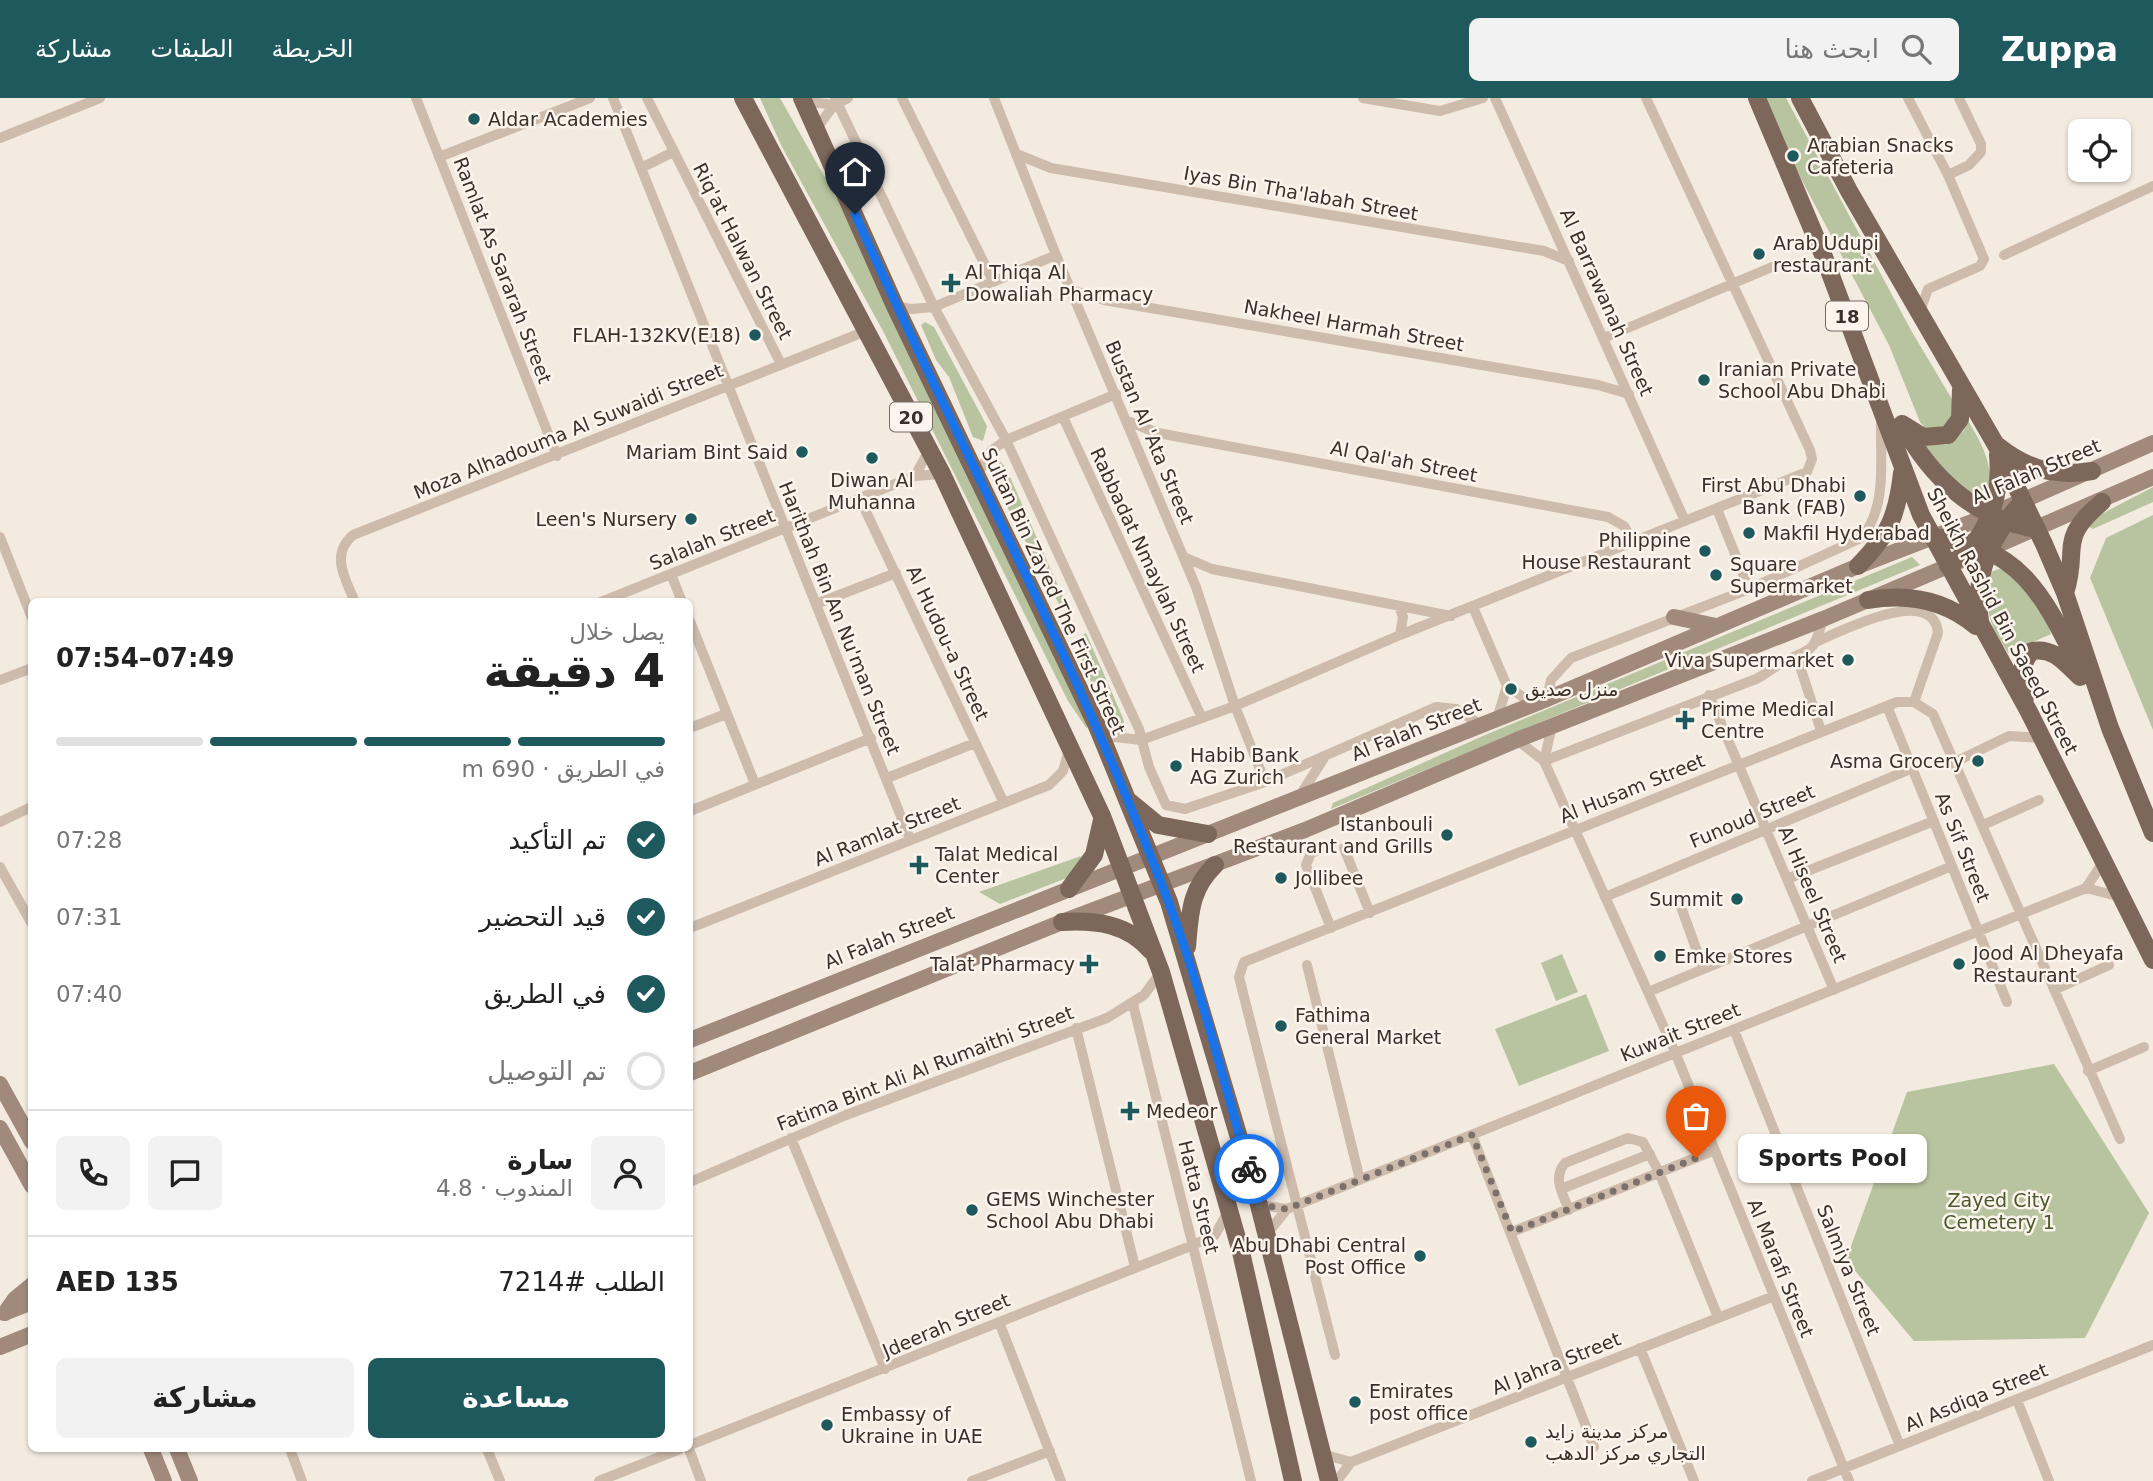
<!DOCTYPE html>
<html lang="ar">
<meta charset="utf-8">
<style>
:root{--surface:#fff;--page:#f2f2f2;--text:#222;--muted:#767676;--line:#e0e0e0;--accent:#1e595e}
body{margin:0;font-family:"DejaVu Sans","Noto Naskh Arabic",sans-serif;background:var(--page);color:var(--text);direction:rtl;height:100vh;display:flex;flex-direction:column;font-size:26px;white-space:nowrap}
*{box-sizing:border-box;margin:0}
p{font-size:23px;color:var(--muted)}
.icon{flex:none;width:38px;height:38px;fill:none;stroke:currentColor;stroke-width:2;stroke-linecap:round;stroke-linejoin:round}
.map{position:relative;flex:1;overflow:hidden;direction:ltr}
.details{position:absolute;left:28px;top:500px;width:665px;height:854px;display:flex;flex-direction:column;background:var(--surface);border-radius:10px;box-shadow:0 2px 5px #0004;direction:rtl}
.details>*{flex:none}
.buttons{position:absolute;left:2068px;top:21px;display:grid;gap:14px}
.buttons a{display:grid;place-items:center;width:63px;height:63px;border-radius:10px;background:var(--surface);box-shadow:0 2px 5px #0004;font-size:35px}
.pin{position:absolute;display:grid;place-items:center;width:60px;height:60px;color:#fff;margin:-72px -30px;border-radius:50% 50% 50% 0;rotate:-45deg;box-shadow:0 0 7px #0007}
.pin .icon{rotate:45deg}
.courier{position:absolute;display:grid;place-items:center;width:70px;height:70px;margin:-35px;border:5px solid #1a73e8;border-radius:50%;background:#fff;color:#222;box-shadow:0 2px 9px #0007}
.bubble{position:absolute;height:49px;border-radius:10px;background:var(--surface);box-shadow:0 2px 5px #0004;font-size:23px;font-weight:700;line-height:49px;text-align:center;direction:rtl}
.summary em{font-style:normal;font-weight:700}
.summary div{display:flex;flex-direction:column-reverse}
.summary{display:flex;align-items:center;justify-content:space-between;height:119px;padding:0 28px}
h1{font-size:46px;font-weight:700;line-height:52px}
.bar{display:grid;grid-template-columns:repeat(4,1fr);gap:10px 7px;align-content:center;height:84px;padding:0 28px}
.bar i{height:9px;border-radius:5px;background:var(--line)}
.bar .active{background:var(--accent)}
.bar p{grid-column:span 4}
.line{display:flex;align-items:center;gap:18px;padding:0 28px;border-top:2px solid var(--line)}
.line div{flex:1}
.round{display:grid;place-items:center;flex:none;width:74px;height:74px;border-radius:10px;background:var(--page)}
ol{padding:0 28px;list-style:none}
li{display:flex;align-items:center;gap:21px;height:77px}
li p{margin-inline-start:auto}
li .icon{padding:7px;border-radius:50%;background:var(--accent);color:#fff;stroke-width:4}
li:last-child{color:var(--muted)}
li i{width:38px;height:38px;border:4px solid var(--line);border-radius:50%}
.cta{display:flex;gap:14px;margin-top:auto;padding:14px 28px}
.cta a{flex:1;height:80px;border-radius:10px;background:var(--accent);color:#fff;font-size:28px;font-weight:700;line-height:80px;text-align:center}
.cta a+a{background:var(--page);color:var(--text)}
header{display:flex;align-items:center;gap:42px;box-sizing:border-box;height:98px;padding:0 35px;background:var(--accent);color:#fff}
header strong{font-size:33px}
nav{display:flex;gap:38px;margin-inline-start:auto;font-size:24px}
.search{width:490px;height:63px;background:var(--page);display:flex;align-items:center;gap:18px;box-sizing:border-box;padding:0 24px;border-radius:10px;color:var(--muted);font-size:26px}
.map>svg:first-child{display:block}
.green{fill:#b7c49f}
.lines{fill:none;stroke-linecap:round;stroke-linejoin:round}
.minor{stroke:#cdbbab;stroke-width:10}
.secondary{stroke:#a18a7c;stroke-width:16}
.primary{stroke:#7d675b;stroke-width:18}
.done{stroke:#7c716a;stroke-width:7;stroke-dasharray:0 12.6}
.route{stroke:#1a73e8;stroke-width:9}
.poi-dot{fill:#1e595e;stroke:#fbf5ed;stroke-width:2.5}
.labels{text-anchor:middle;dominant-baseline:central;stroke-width:5;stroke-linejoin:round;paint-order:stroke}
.shield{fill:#fbf5ed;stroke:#756b64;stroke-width:2}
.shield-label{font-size:18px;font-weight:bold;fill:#3b302a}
.poi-label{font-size:19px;fill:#3b302a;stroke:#fbf5ed;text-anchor:start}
.street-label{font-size:19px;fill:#3b302a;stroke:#fbf5ed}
.park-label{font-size:19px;fill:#495a2d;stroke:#fbf5ed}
</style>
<header>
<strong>Zuppa</strong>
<div class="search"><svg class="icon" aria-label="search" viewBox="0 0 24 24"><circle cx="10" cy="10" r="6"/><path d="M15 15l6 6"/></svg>ابحث هنا</div>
<nav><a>الخريطة</a><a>الطبقات</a><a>مشاركة</a></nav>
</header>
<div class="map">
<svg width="2153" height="1383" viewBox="0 0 2153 1383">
<rect width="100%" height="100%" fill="#f4ebe0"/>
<path class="green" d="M 760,0 L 780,0 L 837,101 L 1086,621 L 1087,631 L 1068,603 L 883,233 L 782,49 Z
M 1767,0 L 1786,0 L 1912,234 L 1956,308 L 1954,328 L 1929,334 L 1920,324 L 1889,247 L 1789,58 Z
M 925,224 L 934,229 L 987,328 L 983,343 L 973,339 L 949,279 L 936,262 L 921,227 Z
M 1967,321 C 1978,339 1999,373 1985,394 L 1975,398 L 1943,374 L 1923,344 L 1946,347 L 1964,332 Z
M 999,362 L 1006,370 L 1066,506 L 1060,508 L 997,390 L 994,371 Z
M 2153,389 L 2153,404 L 2093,431 L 2087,428 L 2092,421 Z
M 2153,417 L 2153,632 L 2090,480 L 2106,440 Z
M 1912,459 L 1920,467 L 1331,711 L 1333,705 L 1485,637 Z
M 2001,470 C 2023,485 2044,509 2051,536 L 2008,555 C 1988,524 1985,513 1989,475 Z
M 1086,535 L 1123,620 L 1126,632 L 1118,635 L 1110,628 L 1078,554 L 1079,540 Z
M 1081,758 L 1077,776 L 1000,806 L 979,794 Z
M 1562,856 L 1578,894 L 1556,903 L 1541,865 Z
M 1586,896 L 1609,953 L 1519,988 L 1495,931 Z
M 2054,966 L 2149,1115 L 2085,1240 L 1914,1243 L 1846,1162 L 1907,994 Z"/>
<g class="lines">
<path class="minor" d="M 416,0 L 557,358
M 613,0 L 910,741
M 647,0 L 781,266
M 835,0 L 934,209 L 1006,342 L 1139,631 L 1149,669 L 1166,707 L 1185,711 L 1265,684 L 1436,609 L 1456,611 L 1481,627
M 902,0 L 993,183
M 994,0 L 1056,157 L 1196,489 L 1235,608 L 1265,684
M 1363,0 L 1440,13 L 1483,0
M 1495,0 L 1685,423
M 1908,0 L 1948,77 L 1984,161 L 1980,168 L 1928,191 L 1920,213
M 804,3 L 834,7
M 817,30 L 834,7 L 848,0
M 0,40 L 100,0
M 1019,57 L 1051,70 L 1544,153 L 1569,163
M 439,59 L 590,0
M 643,69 L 673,54
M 1948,77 L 1969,67 L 1981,54 L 1981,46 L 1959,0
M 2004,157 L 2153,88
M 1071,192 L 1104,202 L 1598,287 L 1629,296
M 895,208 L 911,211 L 934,209 L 1056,157
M 1604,240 L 1772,169
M 1063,319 L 1202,620
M 1127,323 L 1158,335 L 1608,419 L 1624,428 L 1633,443
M 915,378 L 929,352
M 977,378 L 991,353 L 1006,342 L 1116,296
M 860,401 L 1004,705
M 1717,411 L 1749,491
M 0,439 L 32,520
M 1184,459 L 1212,471 L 1451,518
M 671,476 L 682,504
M 355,504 C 345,480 330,457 353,437 L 866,233
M 601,504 L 915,378 L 942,376
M 816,506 L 896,475
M 1399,508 L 1403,519 L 1400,537
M 1473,509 L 1507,588 L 1533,606
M 690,523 L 755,686
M 1816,544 C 1839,534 1934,485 1938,535 L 1914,604
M 1797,559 L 1821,633
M 0,582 L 32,570
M 1709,597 L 1834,892
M 1547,601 L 1551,582 L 1571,560 L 1749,491 L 1861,440 C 1888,410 1880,359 1881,322
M 1887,608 L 2007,904
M 1497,621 L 1507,588
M 1099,629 L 1115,639 L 1141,642 L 1235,608 L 1400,537 L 1807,374 L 1812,361 L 1810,352 L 1646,0
M 690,630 L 726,616
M 1517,642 L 1544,663 L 1675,954 L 1849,1383
M 1544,663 L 1756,581 C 1766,576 1775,568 1785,563 C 1814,549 1813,555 1823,521
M 1544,663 L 1552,628
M 1955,664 L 2009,638 L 2042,640
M 887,680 L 975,645
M 1299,699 L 1324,660
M 690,713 L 871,640
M 0,724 L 29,710
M 1983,727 L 2039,702
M 1344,750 L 1370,815
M 0,769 L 32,826
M 1787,781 L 1934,723
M 2086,790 L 2103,764
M 1605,799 L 1913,670
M 1680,806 L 1703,870
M 690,830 L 1049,687 L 1063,673 L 1069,652
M 1331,830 L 1306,767 L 1311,755 L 1331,747
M 1307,867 L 1360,1082
M 2054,892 L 2109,867
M 1648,894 L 1952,768
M 1133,906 L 1251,1383
M 1076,930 L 1135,1169
M 1734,932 L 1900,1348
M 2088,973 L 2144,949
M 1472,1037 L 1594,1349
M 791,1040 L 885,1271
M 690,1084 L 846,1017 L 1107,920 L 1144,897 L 1161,874
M 1561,1091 L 1650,1056
M 1259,1107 L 1287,1111
M 1569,1112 C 1563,1096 1552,1080 1565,1065 L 1628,1040 L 1643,1044 L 1659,1074 L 1718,1219
M 1512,1134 L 1715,1052
M 1266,1137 L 1287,1111 L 2086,790 L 2121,799
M 999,1224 L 1061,1383
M 1640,1250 L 1694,1383
M 1335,1257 L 1239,879 L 1244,864 L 1897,604 L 1914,604 L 1933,616 L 2120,1041
M 2017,1302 L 2049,1383
M 690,1347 L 1193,1147 L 1215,1137 L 1229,1112
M 290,1351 L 302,1383
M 487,1351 L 500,1383
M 689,1351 L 701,1383
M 1322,1356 L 1351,1364 L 1774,1198
M 599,1383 L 680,1351
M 972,1383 L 1050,1353
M 1337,1383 L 1351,1364
M 1812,1383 L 2153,1247"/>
<path class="secondary" d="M 1984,453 L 2153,379
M 1674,519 L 1716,528
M 690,942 L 1547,601 L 1858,468 L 1990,417 L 2153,345
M 690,975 L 1062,824 L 1305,732 L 1517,642 L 1823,521 L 1960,463
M 0,986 L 32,1044
M 0,1030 L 32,1088
M 4,1215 L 32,1204
M 5,1215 L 15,1201 L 32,1187
M 0,1249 L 32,1236
M 151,1351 L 164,1383
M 177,1351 L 190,1383"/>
<path class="primary" d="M 743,0 L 942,376 L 1102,718 L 1161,874 L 1241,1154 L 1293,1383
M 802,0 L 895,208 L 1097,628 L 1169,804 L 1259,1107 L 1329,1383
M 1757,0 L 1824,159 L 1921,417 L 2029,614 L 2153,862
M 1800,0 L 1849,93 L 1996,347 L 2044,446 L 2065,495 L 2110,630 L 2153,735
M 1902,326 C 1930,379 1976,422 2037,431
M 1902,326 L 1923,339 L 1948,337 L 1960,321 L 1961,291
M 1998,348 C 2027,371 2055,379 2092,373
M 1932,439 C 2024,447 2046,503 2083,577
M 1858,468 C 1889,436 1897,419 1902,375
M 1948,468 C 1986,444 2002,401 1998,357
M 2065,495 C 2080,449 2056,443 2102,404
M 1868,502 C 1908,495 1945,502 1976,528
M 1980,523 C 1973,475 1992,437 2023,403
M 2025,600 C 2020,582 2019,567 2032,553 C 2054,549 2065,565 2080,579
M 1130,704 L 1158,727 L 1208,736
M 1069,791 L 1094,757 L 1102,722
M 1062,824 C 1097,822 1128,826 1151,853
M 1187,849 C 1190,815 1190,791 1215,767"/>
</g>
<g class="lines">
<path class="done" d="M 1249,1071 L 1259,1107 L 1287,1111 L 1472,1037 L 1512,1134 L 1696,1060"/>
<path class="route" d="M 855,116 C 957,346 1079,567 1168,803 C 1201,890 1223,982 1249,1071"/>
</g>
<g class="poi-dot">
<circle cx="474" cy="21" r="7"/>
<circle cx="1793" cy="58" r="7"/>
<circle cx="1759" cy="156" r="7"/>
<path d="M947.5 174.5h7v7h7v7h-7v7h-7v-7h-7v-7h7z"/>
<circle cx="755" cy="237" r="7"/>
<circle cx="1704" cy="282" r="7"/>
<circle cx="802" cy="354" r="7"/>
<circle cx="872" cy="360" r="7"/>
<circle cx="1860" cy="398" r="7"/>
<circle cx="691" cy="421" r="7"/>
<circle cx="1749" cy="435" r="7"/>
<circle cx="1705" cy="453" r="7"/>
<circle cx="1716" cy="477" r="7"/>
<circle cx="1848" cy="562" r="7"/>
<circle cx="1511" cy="591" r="7"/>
<path d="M1681.5 611.5h7v7h7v7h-7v7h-7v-7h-7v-7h7z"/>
<circle cx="1978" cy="663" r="7"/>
<circle cx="1176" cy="668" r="7"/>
<circle cx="1447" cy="737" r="7"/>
<path d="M915.5 756.5h7v7h7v7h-7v7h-7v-7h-7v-7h7z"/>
<circle cx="1281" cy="780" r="7"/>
<circle cx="1737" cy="801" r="7"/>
<circle cx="1660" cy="858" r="7"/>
<path d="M1085.5 855.5h7v7h7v7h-7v7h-7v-7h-7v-7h7z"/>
<circle cx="1959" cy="866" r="7"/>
<circle cx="1281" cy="928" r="7"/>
<path d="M1126.5 1002.5h7v7h7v7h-7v7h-7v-7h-7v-7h7z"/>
<circle cx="972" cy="1112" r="7"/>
<circle cx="1420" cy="1158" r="7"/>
<circle cx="1355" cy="1304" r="7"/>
<circle cx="827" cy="1327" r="7"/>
<circle cx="1531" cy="1344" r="7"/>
</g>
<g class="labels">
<g class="shield">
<rect x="1826" y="203.5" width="42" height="29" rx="5"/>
<rect x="890" y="304.5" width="42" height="29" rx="5"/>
</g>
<g class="shield-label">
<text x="1847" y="218">18</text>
<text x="911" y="319">20</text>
</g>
<g class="poi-label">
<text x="488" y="21">Aldar Academies</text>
<text x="1807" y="47">Arabian Snacks<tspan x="1807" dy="22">Cafeteria</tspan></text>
<text x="1773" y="145">Arab Udupi<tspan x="1773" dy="22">restaurant</tspan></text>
<text x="965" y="174">Al Thiqa Al<tspan x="965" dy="22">Dowaliah Pharmacy</tspan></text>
<text x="741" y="237" text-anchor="end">FLAH-132KV(E18)</text>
<text x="1718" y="271">Iranian Private<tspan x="1718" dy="22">School Abu Dhabi</tspan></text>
<text x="788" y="354" text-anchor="end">Mariam Bint Said</text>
<text x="872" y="382" text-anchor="middle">Diwan Al<tspan x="872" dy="22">Muhanna</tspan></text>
<text x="1846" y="387" text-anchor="end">First Abu Dhabi<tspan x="1846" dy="22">Bank (FAB)</tspan></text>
<text x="677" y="421" text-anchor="end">Leen's Nursery</text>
<text x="1763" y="435">Makfil Hyderabad</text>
<text x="1691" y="442" text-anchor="end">Philippine<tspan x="1691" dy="22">House Restaurant</tspan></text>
<text x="1730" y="466">Square<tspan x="1730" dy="22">Supermarket</tspan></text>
<text x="1834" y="562" text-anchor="end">Viva Supermarket</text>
<text x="1525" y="591">منزل صديق</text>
<text x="1701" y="611">Prime Medical<tspan x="1701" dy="22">Centre</tspan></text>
<text x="1190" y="657">Habib Bank<tspan x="1190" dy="22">AG Zurich</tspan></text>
<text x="1964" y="663" text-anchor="end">Asma Grocery</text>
<text x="1433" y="726" text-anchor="end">Istanbouli<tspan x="1433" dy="22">Restaurant and Grills</tspan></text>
<text x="935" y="756">Talat Medical<tspan x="935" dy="22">Center</tspan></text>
<text x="1295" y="780">Jollibee</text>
<text x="1723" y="801" text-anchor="end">Summit</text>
<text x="1973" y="855">Jood Al Dheyafa<tspan x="1973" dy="22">Restaurant</tspan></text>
<text x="1674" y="858">Emke Stores</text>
<text x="1075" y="866" text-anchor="end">Talat Pharmacy</text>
<text x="1295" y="917">Fathima<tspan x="1295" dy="22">General Market</tspan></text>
<text x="1146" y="1013">Medeor</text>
<text x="986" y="1101">GEMS Winchester<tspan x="986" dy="22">School Abu Dhabi</tspan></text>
<text x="1406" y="1147" text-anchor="end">Abu Dhabi Central<tspan x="1406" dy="22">Post Office</tspan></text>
<text x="1369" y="1293">Emirates<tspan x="1369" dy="22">post office</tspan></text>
<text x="841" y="1316">Embassy of<tspan x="841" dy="22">Ukraine in UAE</tspan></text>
<text x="1545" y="1333">مركز مدينة زايد<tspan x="1545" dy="22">التجاري مركز الدهب</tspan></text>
</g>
<g class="street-label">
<text transform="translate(1301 95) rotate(10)">Iyas Bin Tha'labah Street</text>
<text transform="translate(743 153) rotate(63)">Riq'at Halwan Street</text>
<text transform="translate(503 172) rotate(69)">Ramlat As Sararah Street</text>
<text transform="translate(1607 204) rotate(66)">Al Barrawanah Street</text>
<text transform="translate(1354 227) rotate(10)">Nakheel Harmah Street</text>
<text transform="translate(568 333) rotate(-22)">Moza Alhadouma Al Suwaidi Street</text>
<text transform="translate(1150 334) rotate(67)">Bustan Al 'Ata Street</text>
<text transform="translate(1404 363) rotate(11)">Al Qal'ah Street</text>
<text transform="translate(2036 373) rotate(-23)">Al Falah Street</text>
<text transform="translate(712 441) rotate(-22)">Salalah Street</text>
<text transform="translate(1148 462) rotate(65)">Rabbadat Nmaylah Street</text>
<text transform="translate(1054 493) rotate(65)">Sultan Bin Zayed The First Street</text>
<text transform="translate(840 520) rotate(68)">Harithah Bin An Nu'man Street</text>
<text transform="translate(2003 523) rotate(62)">Sheikh Rashid Bin Saeed Street</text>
<text transform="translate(948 545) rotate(65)">Al Hudou-a Street</text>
<text transform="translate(1416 631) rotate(-22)">Al Falah Street</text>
<text transform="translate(1632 690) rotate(-22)">Al Husam Street</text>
<text transform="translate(1752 718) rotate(-23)">Funoud Street</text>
<text transform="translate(887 733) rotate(-22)">Al Ramlat Street</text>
<text transform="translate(1963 749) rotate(68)">As Sif Street</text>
<text transform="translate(1813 796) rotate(67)">Al Hiseel Street</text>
<text transform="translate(889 839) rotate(-22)">Al Falah Street</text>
<text transform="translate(1680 934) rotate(-22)">Kuwait Street</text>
<text transform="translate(925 970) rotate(-21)">Fatima Bint Ali Al Rumaithi Street</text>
<text transform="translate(1199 1099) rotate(76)">Hatta Street</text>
<text transform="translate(1781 1170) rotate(68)">Al Marafi Street</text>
<text transform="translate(1849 1172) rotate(68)">Salmiya Street</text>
<text transform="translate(946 1227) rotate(-23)">Jdeerah Street</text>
<text transform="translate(1556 1265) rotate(-22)">Al Jahra Street</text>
<text transform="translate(1976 1299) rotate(-22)">Al Asdiqa Street</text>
</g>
<g class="park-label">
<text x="1999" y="1102">Zayed City<tspan x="1999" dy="22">Cemetery 1</tspan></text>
</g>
</g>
</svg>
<div class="buttons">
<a><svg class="icon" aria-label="locate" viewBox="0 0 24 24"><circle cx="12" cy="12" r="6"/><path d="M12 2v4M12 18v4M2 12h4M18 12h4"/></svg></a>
</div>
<div class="pin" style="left:1696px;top:1060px;background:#ea580c"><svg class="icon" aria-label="bag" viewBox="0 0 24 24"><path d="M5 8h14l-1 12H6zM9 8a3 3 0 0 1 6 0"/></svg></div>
<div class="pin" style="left:855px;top:116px;background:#1f2937"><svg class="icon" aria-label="home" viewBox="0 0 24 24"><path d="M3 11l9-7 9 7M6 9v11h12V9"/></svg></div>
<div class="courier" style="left:1249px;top:1071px"><svg class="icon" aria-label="bike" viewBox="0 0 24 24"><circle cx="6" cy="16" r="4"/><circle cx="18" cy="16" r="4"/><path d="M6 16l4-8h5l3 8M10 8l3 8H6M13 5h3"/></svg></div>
<div class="bubble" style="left:1738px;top:1036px;width:189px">Sports Pool</div>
<section class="details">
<div class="summary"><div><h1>4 دقيقة</h1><p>يصل خلال</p></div><em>07:49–07:54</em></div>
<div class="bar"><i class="active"></i><i class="active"></i><i class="active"></i><i></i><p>في الطريق · 690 m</p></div>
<ol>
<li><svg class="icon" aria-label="check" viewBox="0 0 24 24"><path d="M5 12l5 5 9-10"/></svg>تم التأكيد<p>07:28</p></li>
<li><svg class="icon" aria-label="check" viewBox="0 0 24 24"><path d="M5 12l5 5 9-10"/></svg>قيد التحضير<p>07:31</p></li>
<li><svg class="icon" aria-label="check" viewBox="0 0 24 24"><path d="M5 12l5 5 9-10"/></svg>في الطريق<p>07:40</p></li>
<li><i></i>تم التوصيل</li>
</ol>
<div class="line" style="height:126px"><a class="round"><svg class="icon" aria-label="person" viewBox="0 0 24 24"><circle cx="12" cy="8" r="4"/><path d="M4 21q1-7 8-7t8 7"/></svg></a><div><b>سارة</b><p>المندوب · 4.8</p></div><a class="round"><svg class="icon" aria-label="chat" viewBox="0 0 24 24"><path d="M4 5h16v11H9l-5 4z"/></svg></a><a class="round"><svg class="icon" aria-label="phone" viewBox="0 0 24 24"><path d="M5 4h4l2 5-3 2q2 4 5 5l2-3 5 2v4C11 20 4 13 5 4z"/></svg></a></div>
<div class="line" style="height:91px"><div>الطلب #7214</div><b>AED 135</b></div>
<div class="cta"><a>مساعدة</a><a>مشاركة</a></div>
</section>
</div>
